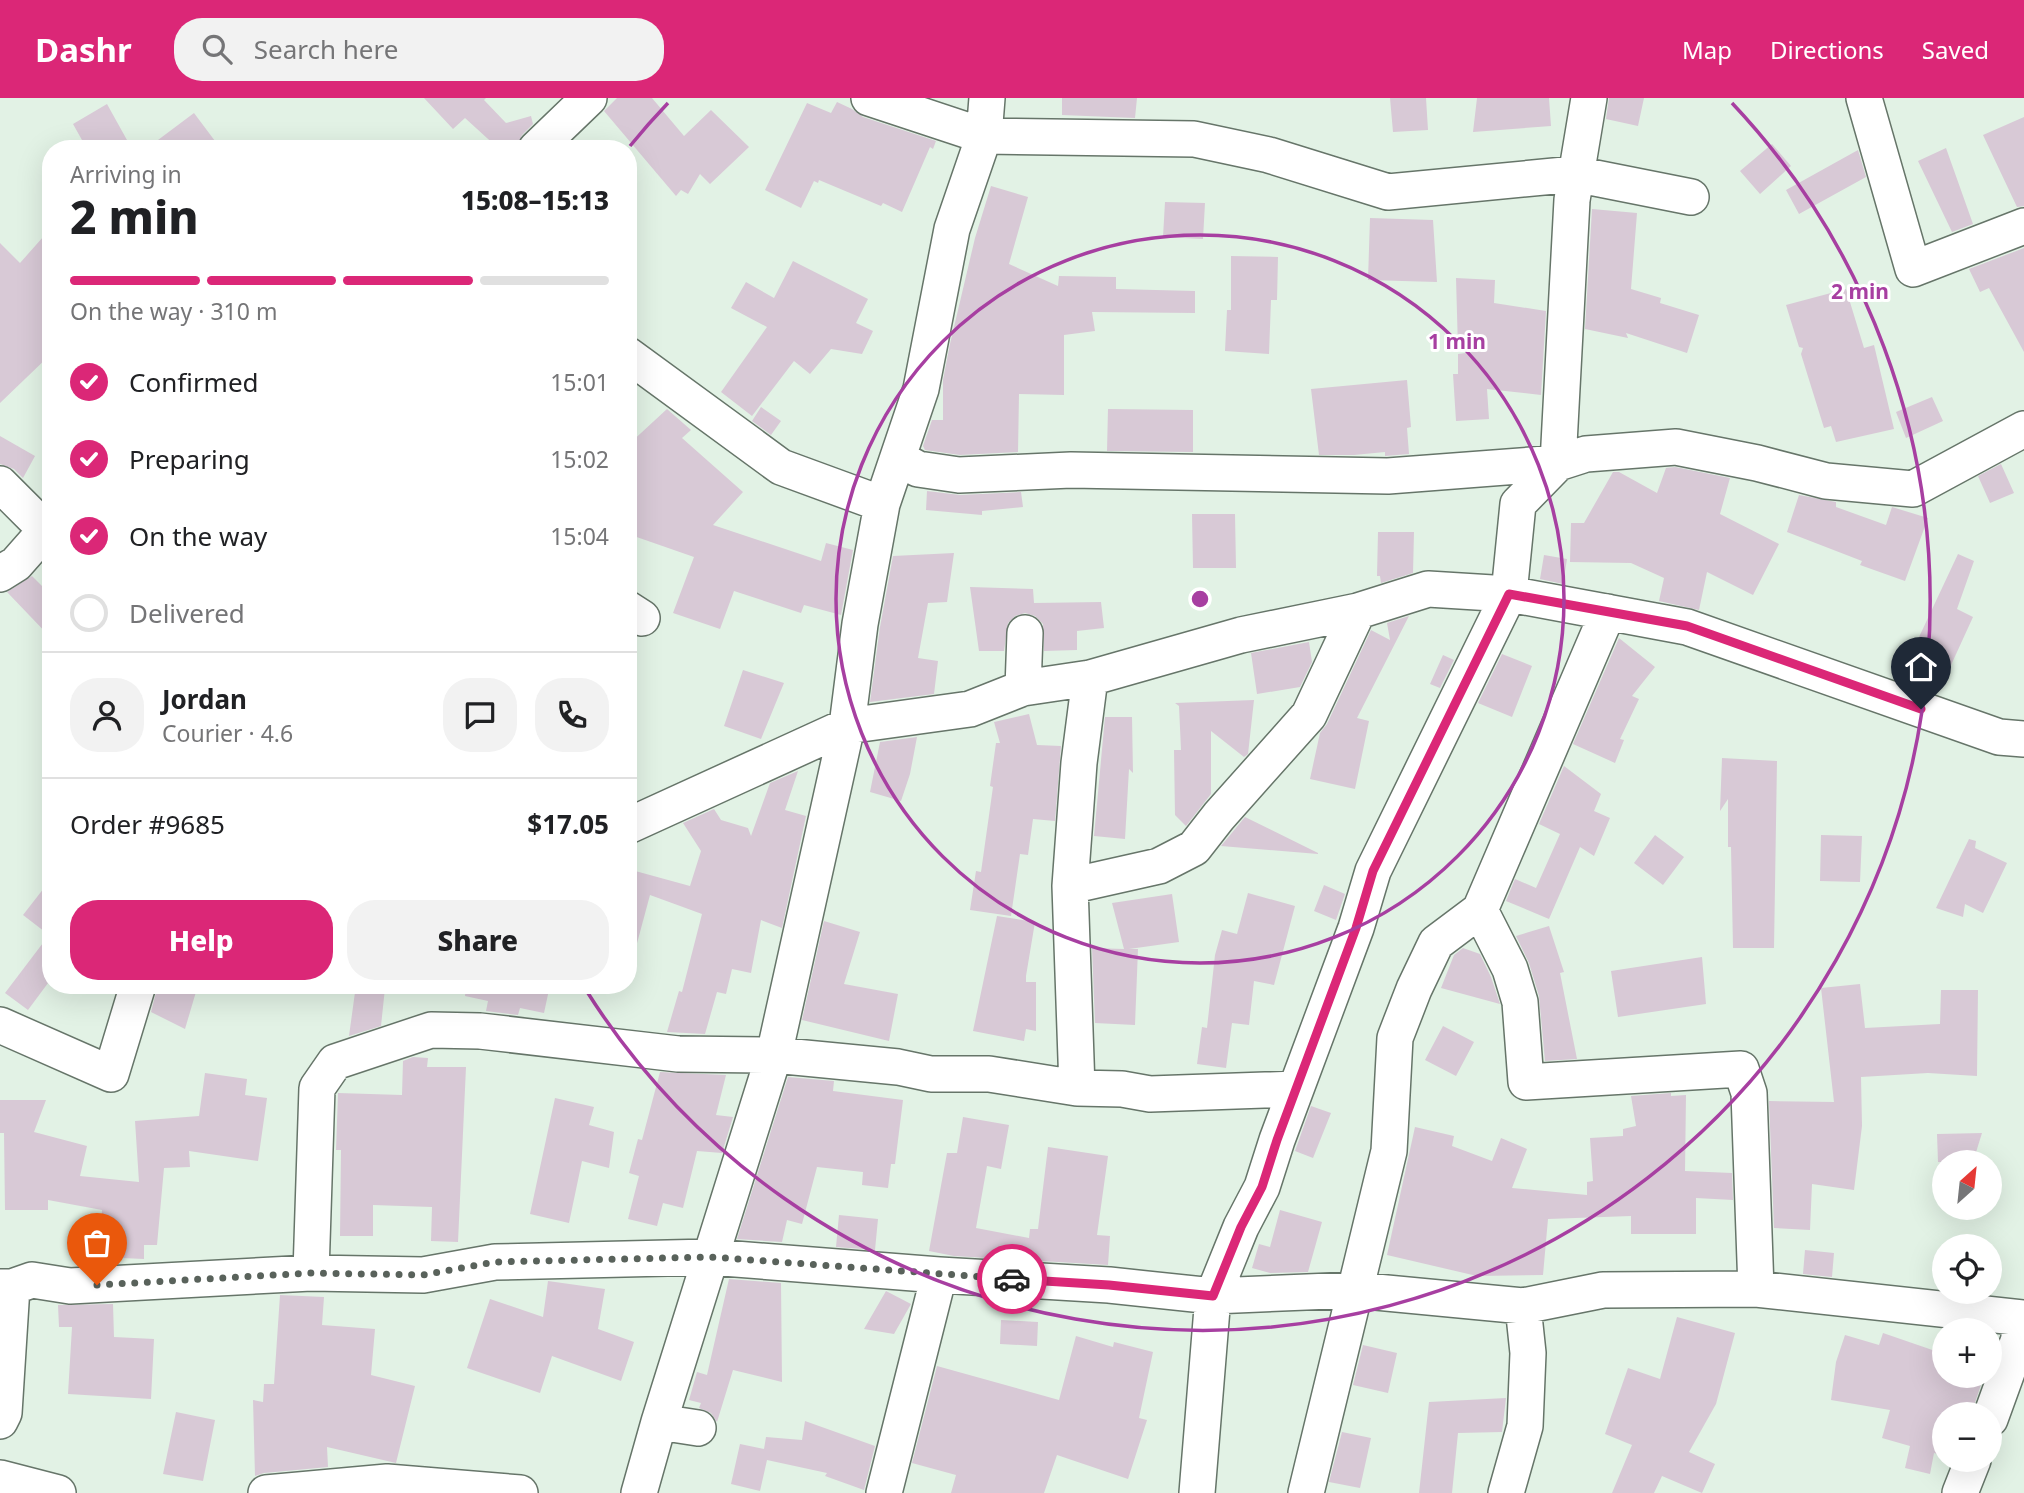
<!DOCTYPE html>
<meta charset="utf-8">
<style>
:root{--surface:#fff;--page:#f2f2f2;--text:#202124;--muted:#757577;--line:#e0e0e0;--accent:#db2777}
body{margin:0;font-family:"Noto Sans",sans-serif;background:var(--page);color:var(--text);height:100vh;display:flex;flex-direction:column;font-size:26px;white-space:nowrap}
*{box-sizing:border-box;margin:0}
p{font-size:23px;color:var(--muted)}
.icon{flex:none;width:38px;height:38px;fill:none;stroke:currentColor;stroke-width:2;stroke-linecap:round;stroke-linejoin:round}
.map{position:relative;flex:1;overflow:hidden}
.sheet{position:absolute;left:42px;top:42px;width:595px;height:854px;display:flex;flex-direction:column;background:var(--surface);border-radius:28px;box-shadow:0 7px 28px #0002}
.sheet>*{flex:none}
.needle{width:46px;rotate:27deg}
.buttons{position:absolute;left:1932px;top:1052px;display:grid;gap:14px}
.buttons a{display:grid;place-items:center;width:70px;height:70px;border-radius:50%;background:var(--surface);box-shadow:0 7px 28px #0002;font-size:35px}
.pin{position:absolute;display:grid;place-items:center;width:60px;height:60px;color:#fff;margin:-72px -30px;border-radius:50% 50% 50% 0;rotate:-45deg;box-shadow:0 0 7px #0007}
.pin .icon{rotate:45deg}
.courier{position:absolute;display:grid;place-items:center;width:70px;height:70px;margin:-35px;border:5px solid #db2777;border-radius:50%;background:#fff;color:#222;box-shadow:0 2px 9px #0007}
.overview em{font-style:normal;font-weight:800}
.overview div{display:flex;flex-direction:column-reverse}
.overview{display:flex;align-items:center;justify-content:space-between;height:119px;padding:0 28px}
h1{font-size:46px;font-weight:800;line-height:52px}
.bar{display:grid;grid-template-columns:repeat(4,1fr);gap:10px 7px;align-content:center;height:84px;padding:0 28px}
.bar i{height:9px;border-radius:5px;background:var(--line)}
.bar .current{background:var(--accent)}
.bar p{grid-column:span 4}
.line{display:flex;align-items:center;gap:18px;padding:0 28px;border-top:2px solid var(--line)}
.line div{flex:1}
.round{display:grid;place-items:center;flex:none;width:74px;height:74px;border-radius:28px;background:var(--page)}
ol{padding:0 28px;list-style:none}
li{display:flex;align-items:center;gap:21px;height:77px}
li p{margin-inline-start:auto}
li .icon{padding:7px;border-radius:50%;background:var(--accent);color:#fff;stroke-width:4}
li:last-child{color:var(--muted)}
li i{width:38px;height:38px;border:4px solid var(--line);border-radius:50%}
.cta{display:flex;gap:14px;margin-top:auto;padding:14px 28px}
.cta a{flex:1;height:80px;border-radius:28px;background:var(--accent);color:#fff;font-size:28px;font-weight:800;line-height:80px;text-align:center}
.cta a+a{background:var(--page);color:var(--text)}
header{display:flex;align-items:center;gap:42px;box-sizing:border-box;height:98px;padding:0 35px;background:var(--accent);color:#fff}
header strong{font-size:33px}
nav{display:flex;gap:38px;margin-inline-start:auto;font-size:24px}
.search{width:490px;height:63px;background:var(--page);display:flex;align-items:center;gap:18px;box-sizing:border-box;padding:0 24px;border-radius:28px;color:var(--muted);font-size:26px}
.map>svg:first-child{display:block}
.building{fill:#d8c9d6}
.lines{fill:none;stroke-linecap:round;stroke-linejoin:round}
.street-casing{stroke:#667569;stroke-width:38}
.street{stroke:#fff;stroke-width:35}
.done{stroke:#59625b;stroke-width:7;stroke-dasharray:0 12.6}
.route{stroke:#db2777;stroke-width:9}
.ring{fill:none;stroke:#a73fa1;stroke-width:3.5}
.centre{fill:#a73fa1;stroke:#fff;stroke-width:3.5}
.ring-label{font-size:21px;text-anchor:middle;font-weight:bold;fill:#a73fa1;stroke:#fff;stroke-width:6;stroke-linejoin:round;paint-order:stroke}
</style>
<header>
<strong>Dashr</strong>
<div class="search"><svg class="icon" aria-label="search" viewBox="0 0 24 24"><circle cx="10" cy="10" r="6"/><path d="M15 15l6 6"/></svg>Search here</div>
<nav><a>Map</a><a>Directions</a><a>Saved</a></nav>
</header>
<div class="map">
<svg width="2024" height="1395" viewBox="0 0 2024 1395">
<rect width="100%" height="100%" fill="#e2f2e5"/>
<path class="building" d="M 424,0 L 486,0 L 484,2 L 506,25 L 531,18 L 533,26 L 522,37 L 516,51 L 499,51 L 465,20 L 453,31 Z
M 617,0 L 652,0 L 684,38 L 711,12 L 749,49 L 710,86 L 700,76 L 688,96 L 681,92 L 676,98 L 604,13 Z
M 1062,0 L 1137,0 L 1135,20 L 1062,17 Z
M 1390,0 L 1426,0 L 1428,32 L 1393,34 Z
M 1477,0 L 1549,0 L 1551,28 L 1473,34 Z
M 1609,0 L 1644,0 L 1638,28 L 1606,21 Z
M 837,4 L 852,11 L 863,19 L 936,43 L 933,51 L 930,49 L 902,114 L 883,105 L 881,108 L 819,82 L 818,85 L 814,83 L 801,110 L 765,92 L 807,5 L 831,15 Z
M 107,6 L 132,51 L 87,51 L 73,26 Z
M 194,15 L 221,51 L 146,51 Z
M 2024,19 L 2024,108 L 2017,109 L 1983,37 Z
M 1772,46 L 1791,68 L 1760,96 L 1740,73 Z
M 1946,50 L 1973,126 L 1952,134 L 1918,63 Z
M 1858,52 L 1866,79 L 1799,116 L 1786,92 Z
M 991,88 L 1028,99 L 1009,166 L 1058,188 L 1059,178 L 1116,179 L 1116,191 L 1195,193 L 1195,215 L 1092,214 L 1095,233 L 1064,237 L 1064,297 L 1019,296 L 1018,354 L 960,357 L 925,352 L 923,348 L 932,322 L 943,322 L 943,282 L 950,246 L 975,140 Z
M 1165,104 L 1205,105 L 1203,141 L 1163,139 Z
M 1592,111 L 1637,115 L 1631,191 L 1661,200 L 1660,205 L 1699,217 L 1687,255 L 1626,235 L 1628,240 L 1585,231 Z
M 1370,120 L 1433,122 L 1437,184 L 1368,182 Z
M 51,130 L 51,256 L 0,305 L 0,145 L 20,165 Z
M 2024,150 L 2024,254 L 1989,190 L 1980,194 L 1969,171 Z
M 1231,158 L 1278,159 L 1277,202 L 1271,202 L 1269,256 L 1225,253 L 1227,212 L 1231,212 Z
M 793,163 L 868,201 L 856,225 L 873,233 L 862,256 L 831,251 L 810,276 L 794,263 L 752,318 L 721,294 L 767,229 L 731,210 L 746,184 L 774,200 Z
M 1456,180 L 1495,182 L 1494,205 L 1546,213 L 1541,297 L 1487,291 L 1489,321 L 1456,323 L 1453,276 L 1458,276 L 1458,256 L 1473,254 L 1458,251 Z
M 1846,191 L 1864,250 L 1874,247 L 1894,331 L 1836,344 L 1831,328 L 1824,330 L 1801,256 L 1803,250 L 1799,249 L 1786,207 Z
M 1407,282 L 1411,329 L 1407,330 L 1409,356 L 1385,358 L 1385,354 L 1354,357 L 1319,357 L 1311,291 Z
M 1932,299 L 1943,323 L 1906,340 L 1896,314 Z
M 761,309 L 781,323 L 771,337 L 752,323 Z
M 667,311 L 691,332 L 682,340 L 743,394 L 713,427 L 821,463 L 826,445 L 853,452 L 841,517 L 804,507 L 801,515 L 734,493 L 720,531 L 673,515 L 694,459 L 628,436 L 628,347 Z
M 1108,311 L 1193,312 L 1193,354 L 1107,353 Z
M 0,338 L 35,358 L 23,380 L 14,371 L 0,366 Z
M 2001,366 L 2014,395 L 1990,405 L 1978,378 Z
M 1675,369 L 1730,380 L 1720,416 L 1779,446 L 1753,497 L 1707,474 L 1699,512 L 1659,503 L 1664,480 L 1631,465 L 1570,464 L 1571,425 L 1584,425 L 1613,374 L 1619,374 L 1657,395 L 1666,370 Z
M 927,393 L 960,397 L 1021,394 L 1023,409 L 982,413 L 982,417 L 926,412 Z
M 1799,397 L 1836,404 L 1836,409 L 1886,427 L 1892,409 L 1928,420 L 1905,483 L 1860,467 L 1862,463 L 1787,434 Z
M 1192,416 L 1235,416 L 1236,470 L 1193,470 Z
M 1378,434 L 1414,434 L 1413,475 L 1381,485 L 1380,478 L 1377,478 Z
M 954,455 L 947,504 L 928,505 L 918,560 L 938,563 L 934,596 L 870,604 L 880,529 L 893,458 Z
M 1958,456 L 1974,463 L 1957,511 L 1973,519 L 1941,589 L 1904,571 Z
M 1544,457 L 1567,461 L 1563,486 L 1540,481 Z
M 32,478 L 51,497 L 51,540 L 7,494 Z
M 970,489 L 1033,491 L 1034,505 L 1101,504 L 1104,530 L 1077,533 L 1077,552 L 1044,553 L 1043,526 L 1035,518 L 1025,515 L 1015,518 L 1008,525 L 1004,553 L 979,553 Z
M 1409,518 L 1357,620 L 1369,623 L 1355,691 L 1310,681 L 1320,635 L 1327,626 L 1371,532 L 1390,542 L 1387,525 Z
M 1619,540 L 1655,569 L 1632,598 L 1639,601 L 1620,641 L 1624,642 L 1615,665 L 1573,646 Z
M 1309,544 L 1312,564 L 1300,589 L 1257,596 L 1251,555 Z
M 1502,556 L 1532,568 L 1512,619 L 1478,605 Z
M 1443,557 L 1454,562 L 1440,590 L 1430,586 Z
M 743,572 L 784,585 L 761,641 L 724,628 Z
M 1254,602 L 1248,656 L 1244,659 L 1211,633 L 1211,696 L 1186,728 L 1175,717 L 1174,652 L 1181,652 L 1179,608 L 1175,605 Z
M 1029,616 L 1037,647 L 1061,648 L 1055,723 L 1033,721 L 1028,757 L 1020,756 L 1011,818 L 970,812 L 976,773 L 981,774 L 993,689 L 990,688 L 996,645 L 1000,645 L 994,624 Z
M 1105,619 L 1132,619 L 1133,675 L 1129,671 L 1125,741 L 1094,738 Z
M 917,639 L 910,676 L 901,703 L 870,694 L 880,644 Z
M 1722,660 L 1777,663 L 1774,850 L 1733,850 L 1731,749 L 1728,749 L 1728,701 L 1720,713 Z
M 1564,668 L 1601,696 L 1594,713 L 1610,720 L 1594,758 L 1580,749 L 1549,821 L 1506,803 L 1515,781 L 1536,790 L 1560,736 L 1539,726 Z
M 798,673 L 785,712 L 806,718 L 782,830 L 761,822 L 751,875 L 732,871 L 726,896 L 717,894 L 705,936 L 667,934 L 679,893 L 682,894 L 702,816 L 650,797 L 636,849 L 628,848 L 628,771 L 690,788 L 701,753 L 683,725 L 714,711 L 721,722 L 748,730 L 751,738 L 770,685 Z
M 1245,719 L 1318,755 L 1318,756 L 1221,748 Z
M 1655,737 L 1684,759 L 1663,787 L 1634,765 Z
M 1821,737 L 1862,738 L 1860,784 L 1820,783 Z
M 1969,741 L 1976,743 L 1975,750 L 2007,765 L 1983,815 L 1965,806 L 1963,819 L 1936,810 Z
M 51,781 L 51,881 L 28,912 L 5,895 L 49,837 L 23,817 Z
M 1324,787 L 1345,796 L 1336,822 L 1314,813 Z
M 1248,795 L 1295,808 L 1274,887 L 1254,883 L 1249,927 L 1232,925 L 1226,970 L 1197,966 L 1202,929 L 1207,930 L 1215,857 L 1222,832 L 1237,836 Z
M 1172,796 L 1179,844 L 1129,851 L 1138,851 L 1135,927 L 1095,925 L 1092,850 L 1124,851 L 1112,805 Z
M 997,818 L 1035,824 L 1026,878 L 1026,884 L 1036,884 L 1036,933 L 1026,931 L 1024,943 L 973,933 Z
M 824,823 L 860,834 L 844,886 L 898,896 L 889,943 L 802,922 Z
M 1549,828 L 1564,874 L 1560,875 L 1577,961 L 1545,963 L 1539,898 L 1529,865 L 1516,838 Z
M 1463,850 L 1480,856 L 1491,879 L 1500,906 L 1441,890 L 1454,857 Z
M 1702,859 L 1706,906 L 1618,919 L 1611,873 Z
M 1860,886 L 1865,930 L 1940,926 L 1941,892 L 1978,892 L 1977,978 L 1928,975 L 1861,979 L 1862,1028 L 1854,1092 L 1812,1086 L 1810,1132 L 1774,1130 L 1769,1003 L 1834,1004 L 1821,890 Z
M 158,887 L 198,887 L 185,931 L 151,914 Z
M 356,887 L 385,890 L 381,928 L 349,938 Z
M 466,887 L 550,887 L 544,915 L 520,910 L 518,917 L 486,913 L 488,903 L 465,898 Z
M 1443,928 L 1474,944 L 1456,978 L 1425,962 Z
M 413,959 L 428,960 L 427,969 L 466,969 L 458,1144 L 431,1143 L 432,1109 L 373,1107 L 373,1138 L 340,1138 L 341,1052 L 336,1052 L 338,995 L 402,997 L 403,963 Z
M 660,974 L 726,977 L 716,1017 L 733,1019 L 722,1055 L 697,1053 L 683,1110 L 663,1105 L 657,1128 L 628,1121 L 639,1078 L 629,1075 L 638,1041 L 642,1042 Z
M 205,975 L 247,981 L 245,997 L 267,1000 L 258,1063 L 189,1053 L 190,1069 L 164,1070 L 157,1147 L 144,1147 L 144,1161 L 100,1159 L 102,1112 L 48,1102 L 48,1112 L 5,1112 L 4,1035 L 0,1035 L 0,1002 L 46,1002 L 34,1034 L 87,1048 L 80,1078 L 139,1084 L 135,1023 L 199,1018 Z
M 788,979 L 834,983 L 833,993 L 903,1002 L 895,1066 L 891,1066 L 888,1090 L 862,1087 L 863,1074 L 817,1069 L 802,1126 L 787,1122 L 782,1144 L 737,1141 Z
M 1671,995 L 1671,998 L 1686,997 L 1685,1073 L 1732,1075 L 1733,1102 L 1696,1100 L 1696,1136 L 1631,1136 L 1631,1118 L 1548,1121 L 1543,1177 L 1477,1178 L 1387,1157 L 1415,1029 L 1454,1038 L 1452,1048 L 1492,1063 L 1501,1040 L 1527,1051 L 1512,1090 L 1587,1097 L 1587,1084 L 1593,1083 L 1590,1040 L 1623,1038 L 1623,1031 L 1636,1028 L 1631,998 Z
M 555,1000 L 594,1009 L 589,1027 L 614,1034 L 609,1070 L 582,1063 L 569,1125 L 530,1116 Z
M 1311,1008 L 1331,1015 L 1313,1060 L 1295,1053 Z
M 963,1019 L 1009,1027 L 1001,1071 L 987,1068 L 976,1130 L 1029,1140 L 1030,1131 L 1038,1131 L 1048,1049 L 1108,1058 L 1097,1137 L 1110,1138 L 1108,1167 L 954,1158 L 929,1153 L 947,1055 L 957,1055 Z
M 1982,1035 L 1973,1064 L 1938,1064 L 1937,1036 Z
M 1280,1112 L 1322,1124 L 1308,1174 L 1270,1175 L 1252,1170 L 1259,1146 L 1270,1149 Z
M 839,1117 L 878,1121 L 875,1152 L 836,1149 Z
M 1805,1152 L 1834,1155 L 1832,1179 L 1803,1176 Z
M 729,1181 L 781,1185 L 782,1284 L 733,1272 L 717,1324 L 711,1315 L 699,1310 L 701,1305 L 689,1302 L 697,1274 L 707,1277 Z
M 548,1183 L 605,1191 L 598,1231 L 634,1244 L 621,1283 L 552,1258 L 540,1295 L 467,1270 L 490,1201 L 543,1219 Z
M 886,1193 L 911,1206 L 894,1236 L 864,1231 Z
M 280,1197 L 324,1199 L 322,1227 L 375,1231 L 371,1277 L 415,1288 L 396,1365 L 327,1349 L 328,1369 L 264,1375 L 255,1378 L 253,1302 L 263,1304 L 264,1286 L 274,1286 Z
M 113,1206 L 114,1239 L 154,1241 L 151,1301 L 68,1296 L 72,1229 L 59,1229 L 58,1207 Z
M 1677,1219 L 1735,1235 L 1716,1306 L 1689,1354 L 1715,1366 L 1702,1395 L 1662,1378 L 1654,1395 L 1612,1395 L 1632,1347 L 1605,1336 L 1628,1270 L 1660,1281 Z
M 1001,1222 L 1038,1224 L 1037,1248 L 1000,1246 Z
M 1883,1235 L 1944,1256 L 1944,1278 L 1984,1278 L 1971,1316 L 1944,1316 L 1944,1358 L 1934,1355 L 1930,1376 L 1905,1370 L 1910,1348 L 1882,1340 L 1890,1312 L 1831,1302 L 1836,1264 L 1845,1237 L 1879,1247 Z
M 1076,1238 L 1113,1249 L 1114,1244 L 1153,1254 L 1139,1320 L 1147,1322 L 1128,1381 L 1057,1357 L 1044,1395 L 951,1395 L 956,1377 L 912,1365 L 937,1268 L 1059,1302 Z
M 1363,1247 L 1397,1255 L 1388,1295 L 1353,1287 Z
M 1506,1300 L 1502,1334 L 1458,1335 L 1452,1395 L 1419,1395 L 1429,1304 Z
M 176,1314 L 215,1322 L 203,1383 L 163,1376 Z
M 805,1323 L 875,1348 L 864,1392 L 825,1378 L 827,1375 L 767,1362 L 760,1393 L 731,1386 L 740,1346 L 764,1351 L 766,1339 L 802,1342 Z
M 1342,1334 L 1371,1340 L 1360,1390 L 1329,1384 Z"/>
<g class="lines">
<defs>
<path id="street" d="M 869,0 L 984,38 L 1194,41 L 1269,57 L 1388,94 L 1575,76 L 1691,99
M 1864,0 L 1913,171 L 2024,128
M 536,51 L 589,0
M 628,257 L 781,369 L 882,406
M 898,360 L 918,371 L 959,377 L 1071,372 L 1388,378 L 1558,365 L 1586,356 L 1676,349 L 1757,365 L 1826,383 L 1913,391 L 2024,331
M 0,386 L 46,432
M 0,476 L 16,466 L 46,432 L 51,430
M 628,511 L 642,520
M 1608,514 L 1480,812 L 1510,871 L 1520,904 L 1526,984 L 1741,971 L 1749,995 L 1756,1191
M 1023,590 L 1025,535
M 628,728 L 847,628 L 970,611 L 1023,590 L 1090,580 L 1241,537 L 1358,513 L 1428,491 L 1509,496 L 1687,529 L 1999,639 L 2024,641
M 1070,788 L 1159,768 L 1194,750 L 1219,718 L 1309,617 L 1358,513
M 0,927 L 111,976 L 138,887
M 1077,990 L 1070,788 L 1079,665 L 1090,580
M 311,1175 L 317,990 L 335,964 L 431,932 L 480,933 L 678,956 L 774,957 L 898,969 L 931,976 L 989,976 L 1077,990 L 1122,991 L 1150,996 L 1296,991
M 0,1189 L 12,1189 L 32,1182 L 70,1188 L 311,1175 L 423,1177 L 495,1164 L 710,1159 L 939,1177 L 1109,1187 L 1213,1198 L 1355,1192 L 1523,1208 L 1603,1192 L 1756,1191 L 2024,1220
M 1990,1321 L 2019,1241 L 2019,1220
M 0,1323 L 4,1315 L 12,1189
M 659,1324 L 698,1330
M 0,1380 L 58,1395
M 266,1395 L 387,1384
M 384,1395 L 387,1384 L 520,1395
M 639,1395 L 659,1324 L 774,957 L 847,628 L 860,526 L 882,406 L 921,291 L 952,131 L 984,38 L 987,0
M 884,1395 L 939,1177
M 1197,1395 L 1213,1198 L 1241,1129 L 1262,1089 L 1277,1042 L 1356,830 L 1373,773 L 1509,496 L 1518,406 L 1558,365 L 1572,102 L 1589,0
M 1306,1395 L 1389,1053 L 1395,940 L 1414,891 L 1436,845 L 1480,812
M 1506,1395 L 1525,1328 L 1528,1255 L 1523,1208
M 1960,1395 L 1973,1362"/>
</defs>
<use href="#street" class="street-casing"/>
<use href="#street" class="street"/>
</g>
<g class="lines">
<path class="done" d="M 97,1187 L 311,1175 L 423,1177 L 495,1164 L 710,1159 L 1012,1181"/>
<path class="route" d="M 1012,1181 L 1109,1187 L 1213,1198 L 1241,1129 L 1262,1089 L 1277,1042 L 1356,830 L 1373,773 L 1509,496 L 1687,528 L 1921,611"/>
</g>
<g class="ring">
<circle cx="1200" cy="501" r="364"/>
<path d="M630 48A728 728 0 0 1 668 5M1732 5A728 728 0 1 1 586 892"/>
</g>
<circle cx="1200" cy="501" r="10" class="centre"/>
<g class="ring-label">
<text x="1860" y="201">2 min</text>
<text x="1457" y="251">1 min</text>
</g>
</svg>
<div class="buttons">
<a><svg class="needle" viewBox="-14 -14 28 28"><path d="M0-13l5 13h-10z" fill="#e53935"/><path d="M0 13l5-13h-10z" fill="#757577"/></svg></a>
<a><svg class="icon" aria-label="locate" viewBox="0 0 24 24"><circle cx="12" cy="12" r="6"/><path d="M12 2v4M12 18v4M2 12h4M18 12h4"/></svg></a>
<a>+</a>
<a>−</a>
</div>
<div class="pin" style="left:97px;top:1187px;background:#ea580c"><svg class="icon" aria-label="bag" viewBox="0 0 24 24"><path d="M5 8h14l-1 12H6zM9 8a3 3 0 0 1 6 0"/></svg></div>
<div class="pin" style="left:1921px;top:611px;background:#1f2937"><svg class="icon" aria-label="home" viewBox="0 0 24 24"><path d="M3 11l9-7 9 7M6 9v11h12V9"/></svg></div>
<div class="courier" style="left:1012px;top:1181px"><svg class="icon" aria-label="car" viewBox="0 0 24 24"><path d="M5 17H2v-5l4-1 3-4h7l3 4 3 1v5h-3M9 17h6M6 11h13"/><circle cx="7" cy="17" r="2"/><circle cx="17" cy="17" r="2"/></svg></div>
<section class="sheet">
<div class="overview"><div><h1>2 min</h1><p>Arriving in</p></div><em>15:08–15:13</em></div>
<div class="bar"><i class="current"></i><i class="current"></i><i class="current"></i><i></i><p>On the way · 310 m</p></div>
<ol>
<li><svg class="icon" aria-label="check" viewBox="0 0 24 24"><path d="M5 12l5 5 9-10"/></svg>Confirmed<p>15:01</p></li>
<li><svg class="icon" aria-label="check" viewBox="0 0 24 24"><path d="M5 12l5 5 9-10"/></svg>Preparing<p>15:02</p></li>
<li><svg class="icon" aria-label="check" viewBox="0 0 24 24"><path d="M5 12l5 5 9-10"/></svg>On the way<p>15:04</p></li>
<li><i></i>Delivered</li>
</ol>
<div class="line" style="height:126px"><a class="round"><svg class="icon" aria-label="person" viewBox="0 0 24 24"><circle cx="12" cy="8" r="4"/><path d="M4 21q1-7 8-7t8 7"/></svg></a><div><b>Jordan</b><p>Courier · 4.6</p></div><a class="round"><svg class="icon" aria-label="chat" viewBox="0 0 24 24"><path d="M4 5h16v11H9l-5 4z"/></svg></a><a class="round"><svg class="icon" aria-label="phone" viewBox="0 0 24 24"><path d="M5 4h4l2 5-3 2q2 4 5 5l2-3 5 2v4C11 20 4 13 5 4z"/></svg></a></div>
<div class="line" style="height:91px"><div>Order #9685</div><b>$17.05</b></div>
<div class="cta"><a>Help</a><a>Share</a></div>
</section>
</div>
